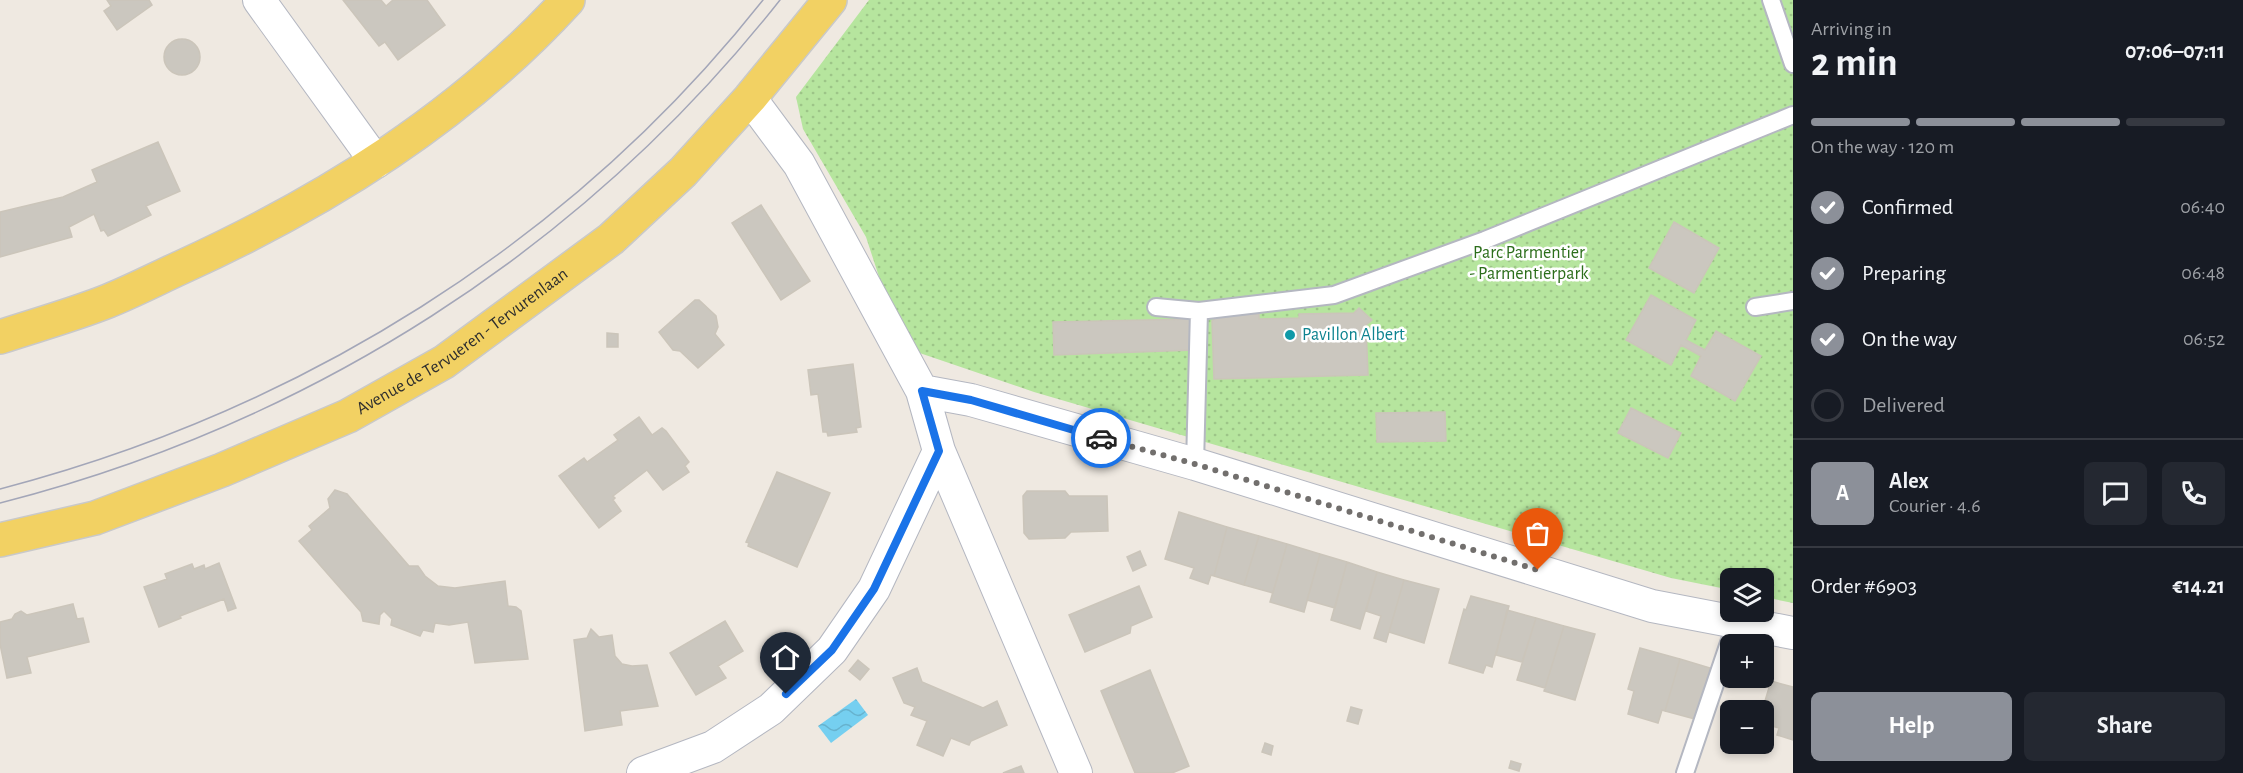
<!DOCTYPE html>
<meta charset="utf-8">
<style>
:root{--surface:#171b24;--page:#242831;--text:#f1f3f6;--muted:#9ea1a6;--line:#363941;--accent:#8c9099}
body{margin:0;font-family:"Alegreya Sans",sans-serif;background:var(--page);color:var(--text);height:100vh;display:flex;flex-direction:column;font-size:22px;white-space:nowrap}
*{box-sizing:border-box;margin:0}
p{font-size:20px;color:var(--muted)}
.icon{flex:none;width:33px;height:33px;fill:none;stroke:currentColor;stroke-width:2;stroke-linecap:round;stroke-linejoin:round}
.map{position:relative;flex:1;overflow:hidden}
.drawer{display:flex;flex-direction:column;background:var(--surface);width:450px}
.drawer>*{flex:none}
.controls{position:absolute;left:1720px;top:568px;display:grid;gap:12px}
.controls a{display:grid;place-items:center;width:54px;height:54px;border-radius:9px;background:var(--surface);box-shadow:0 3px 9px #0003;font-size:30px}
.pin{position:absolute;display:grid;place-items:center;width:51px;height:51px;color:#fff;margin:-62px -26px;border-radius:50% 50% 50% 0;rotate:-45deg;box-shadow:0 0 6px #0007}
.pin .icon{rotate:45deg}
.courier{position:absolute;display:grid;place-items:center;width:60px;height:60px;margin:-30px;border:4px solid #1a73e8;border-radius:50%;background:#fff;color:#222;box-shadow:0 2px 8px #0007}
.headline em{font-style:normal;font-weight:700}
.headline div{display:flex;flex-direction:column-reverse}
.headline{display:flex;align-items:center;justify-content:space-between;height:102px;padding:0 18px}
h1{font-size:39px;font-weight:700;line-height:45px}
.bar{display:grid;grid-template-columns:repeat(4,1fr);gap:9px 6px;align-content:center;height:72px;padding:0 18px}
.bar i{height:8px;border-radius:4px;background:var(--line)}
.bar .on{background:var(--accent)}
.bar p{grid-column:span 4}
.line{display:flex;align-items:center;gap:15px;padding:0 18px;border-top:2px solid var(--line)}
.line div{flex:1}
.round{display:grid;place-items:center;flex:none;width:63px;height:63px;border-radius:9px;background:var(--page)}
ol{padding:0 18px;list-style:none}
li{display:flex;align-items:center;gap:18px;height:66px}
li p{margin-inline-start:auto}
li .icon{padding:6px;border-radius:50%;background:var(--accent);color:#fff;stroke-width:4}
li:last-child{color:var(--muted)}
li i{width:33px;height:33px;border:3px solid var(--line);border-radius:50%}
.primary-button{display:flex;gap:12px;margin-top:auto;padding:12px 18px}
.primary-button a{flex:1;height:69px;border-radius:9px;background:var(--accent);color:#fff;font-size:24px;font-weight:700;line-height:69px;text-align:center}
.primary-button a+a{background:var(--page);color:var(--text)}
main{display:flex;flex:1;min-height:0}
.map>svg:first-child{display:block}
.park{fill:url(#park-dots)}
.water{fill:url(#water-waves)}
.building{fill:#cbc7bf;stroke:#cbc5ba;stroke-width:1.5}
.lines{fill:none;stroke-linecap:round;stroke-linejoin:round}
.service-casing{stroke:#b4b7c1;stroke-width:20}
.minor-casing{stroke:#b4b7c1;stroke-width:34}
.primary-casing{stroke:#c9c9c9;stroke-width:36}
.service{stroke:#fff;stroke-width:16}
.minor{stroke:#fff;stroke-width:32}
.primary{stroke:#f2d163;stroke-width:33}
.tram{stroke:#a3a6b8;stroke-width:1.5}
.done{stroke:#726f6d;stroke-width:6;stroke-dasharray:0 10.8}
.route{stroke:#1a73e8;stroke-width:8}
.culture-dot{fill:#0f9aa8;stroke:#fff;stroke-width:2}
.labels{text-anchor:middle;dominant-baseline:central;stroke-width:5;stroke-linejoin:round;paint-order:stroke}
.park-label{font-size:18px;fill:#2c6e1b;stroke:#fff}
.culture-label{font-size:18px;fill:#0d838f;stroke:#fff;text-anchor:start}
.street-label{font-size:18px;fill:#2e2e2e;stroke:#fff}
</style>
<main>
<div class="map">
<svg width="1793" height="773" viewBox="0 0 1793 773">
<defs>
<pattern id="park-dots" width="8" height="8" patternUnits="userSpaceOnUse" patternTransform="scale(1.5)"><rect width="8" height="8" fill="#b6e59e"/><path d="M2 2h.1M6 6h.1" fill="none" stroke="#9dc588" stroke-width="1.8" stroke-linecap="round"/></pattern>
<pattern id="water-waves" width="16" height="10" patternUnits="userSpaceOnUse" patternTransform="scale(1.5)"><rect width="16" height="10" fill="#75cff0"/><path d="M0 5q4-4 8 0t8 0" fill="none" stroke="#66b2ce"/></pattern>
</defs>
<rect width="100%" height="100%" fill="#efe9e1"/>
<path class="park" d="M 869,0 L 1793,0 L 1793,603 L 1764,597 L 1764,579 L 1731,579 L 1731,590 L 1671,578 L 1034,392 L 902,347 L 866,237 L 803,129 L 796,97 Z"/>
<path class="water" d="M 856,699 L 868,715 L 831,743 L 818,726 Z"/>
<path class="building" d="M 107,0 L 149,0 L 152,5 L 117,30 L 104,11 L 111,6 Z
M 343,0 L 381,0 L 386,6 L 393,0 L 427,0 L 445,25 L 398,60 L 385,42 L 379,46 Z
M164 57a18 18 0 1 1 36 0a18 18 0 1 1-36 0Z
M 158,142 L 180,191 L 146,206 L 151,215 L 108,236 L 104,230 L 101,231 L 94,214 L 69,227 L 72,237 L 0,257 L 0,212 L 63,197 L 97,182 L 92,170 Z
M 761,205 L 810,281 L 781,300 L 732,223 Z
M 1674,222 L 1719,248 L 1694,293 L 1649,268 Z
M 1651,295 L 1696,320 L 1686,340 L 1705,350 L 1716,331 L 1761,356 L 1735,401 L 1691,376 L 1701,356 L 1681,345 L 1671,365 L 1626,340 Z
M 695,300 L 699,300 L 716,316 L 718,327 L 715,334 L 724,345 L 698,368 L 680,351 L 673,350 L 659,332 Z
M 1359,308 L 1372,320 L 1366,325 L 1368,375 L 1214,379 L 1212,321 L 1219,315 L 1259,314 L 1259,319 L 1299,318 L 1299,314 L 1354,313 Z
M 1194,319 L 1194,350 L 1054,355 L 1053,322 Z
M 607,333 L 618,334 L 618,347 L 607,347 Z
M 853,364 L 861,427 L 856,428 L 857,432 L 828,436 L 827,432 L 823,432 L 818,394 L 811,395 L 808,370 Z
M 1631,408 L 1681,433 L 1668,458 L 1618,433 Z
M 1445,412 L 1446,441 L 1377,442 L 1376,413 Z
M 639,417 L 652,435 L 662,428 L 666,431 L 689,462 L 685,466 L 689,472 L 663,490 L 647,470 L 613,496 L 615,498 L 613,500 L 621,511 L 599,528 L 559,476 L 584,458 L 587,462 L 618,440 L 614,435 Z
M 777,472 L 830,493 L 797,567 L 748,546 L 749,543 L 746,542 Z
M 335,490 L 347,494 L 409,566 L 418,566 L 425,576 L 438,586 L 455,588 L 505,581 L 508,606 L 516,607 L 521,611 L 528,659 L 475,663 L 468,622 L 449,625 L 435,623 L 433,632 L 423,630 L 420,636 L 391,625 L 392,619 L 384,611 L 380,615 L 379,624 L 363,621 L 361,612 L 299,541 L 312,530 L 309,526 L 330,508 L 328,499 Z
M 1027,491 L 1065,491 L 1069,496 L 1107,496 L 1108,531 L 1071,532 L 1065,538 L 1029,539 L 1024,533 L 1023,496 Z
M 1179,512 L 1227,527 L 1214,576 L 1211,575 L 1208,584 L 1190,578 L 1194,568 L 1165,559 Z
M 1227,527 L 1259,536 L 1244,585 L 1214,576 Z
M 1259,536 L 1287,544 L 1273,593 L 1244,585 Z
M 1287,544 L 1320,554 L 1304,612 L 1270,602 Z
M 1140,551 L 1146,565 L 1133,571 L 1127,557 Z
M 1320,554 L 1347,562 L 1335,608 L 1307,600 Z
M 1347,562 L 1377,572 L 1360,629 L 1331,620 Z
M 219,563 L 236,608 L 228,611 L 224,599 L 180,616 L 181,618 L 159,627 L 144,587 L 167,579 L 165,574 L 192,564 L 194,569 L 204,565 L 205,569 Z
M 1377,572 L 1404,580 L 1386,642 L 1374,638 L 1381,616 L 1366,611 Z
M 1404,580 L 1439,589 L 1424,643 L 1389,632 Z
M 1139,586 L 1152,617 L 1131,626 L 1130,633 L 1085,652 L 1069,615 Z
M 1471,596 L 1509,606 L 1492,667 L 1486,665 L 1483,673 L 1449,663 L 1464,609 L 1466,610 Z
M 73,604 L 77,619 L 83,618 L 89,642 L 27,657 L 31,673 L 7,678 L 0,644 L 0,622 L 12,619 L 15,614 L 21,611 L 27,615 Z
M 1507,610 L 1536,618 L 1522,662 L 1496,655 Z
M 1536,618 L 1564,626 L 1545,688 L 1517,680 Z
M 725,621 L 743,651 L 718,666 L 726,678 L 696,695 L 670,653 Z
M 1564,626 L 1595,634 L 1575,700 L 1544,691 Z
M 591,629 L 599,637 L 612,635 L 615,656 L 622,664 L 632,666 L 647,665 L 658,706 L 620,711 L 622,725 L 585,731 L 574,640 L 587,638 Z
M 1640,648 L 1680,659 L 1665,711 L 1662,710 L 1658,723 L 1628,714 L 1634,691 L 1628,689 Z
M 1680,659 L 1710,668 L 1695,719 L 1665,711 Z
M 858,660 L 869,669 L 860,680 L 849,671 Z
M 917,668 L 922,682 L 983,708 L 997,701 L 1007,725 L 971,741 L 969,745 L 951,738 L 943,756 L 917,745 L 927,721 L 911,715 L 915,707 L 904,703 L 893,678 Z
M 1150,670 L 1189,766 L 1172,773 L 1135,773 L 1101,691 Z
M 1771,681 L 1793,687 L 1793,740 L 1777,735 L 1779,728 L 1764,724 L 1762,711 Z
M 1351,707 L 1362,710 L 1358,724 L 1347,721 Z
M 1265,743 L 1273,746 L 1271,755 L 1262,752 Z
M 1511,761 L 1521,764 L 1519,771 L 1509,768 Z
M 1021,766 L 1024,773 L 1003,773 Z"/>
<g class="lines">
<defs>
<path id="service" d="M 1771,0 L 1793,64
M 1156,307 L 1199,311
M 1755,307 L 1793,301
M 1195,464 L 1199,311 L 1334,295 L 1485,240 L 1793,115
M 1685,773 L 1736,622"/>
<path id="minor" d="M 259,0 L 376,162
M 750,98 L 799,164 L 922,391 L 939,451 L 1076,773
M 922,391 L 971,400 L 1195,464 L 1652,606 L 1793,633
M 643,773 L 713,747 L 771,709 L 832,650 L 874,589 L 939,451"/>
<g id="primary">
<path d="M 0,337 C 36,325 73,315 108,301 C 133,291 158,278 182,267 C 326,201 461,117 568,0"/>
<path id="s1" d="M 0,540 L 95,518 L 222,470 L 348,416 L 444,362 L 611,239 L 683,172 L 750,98 L 830,0"/>
</g>
</defs>
<use href="#service" class="service-casing"/>
<use href="#minor" class="minor-casing"/>
<use href="#primary" class="primary-casing"/>
<use href="#service" class="service"/>
<use href="#minor" class="minor"/>
<use href="#primary" class="primary"/>
<path class="tram" d="M 0,489 C 299,411 570,244 763,0
M 0,503 C 309,424 582,251 780,0"/>
</g>
<g class="lines">
<path class="done" d="M 1101,438 L 1195,464 L 1538,570"/>
<path class="route" d="M 786,694 L 832,650 L 874,589 L 939,451 L 922,391 L 971,400 L 1101,438"/>
</g>
<circle class="culture-dot" cx="1290" cy="335" r="6"/>
<g class="labels">
<g class="park-label">
<text x="1529" y="253">Parc Parmentier<tspan x="1529" dy="21">- Parmentierpark</tspan></text>
</g>
<g class="culture-label">
<text x="1302" y="335">Pavillon Albert</text>
</g>
<g class="street-label">
<text stroke="none"><textPath href="#s1" startOffset="507">Avenue de Tervueren - Tervurenlaan</textPath></text>
</g>
</g>
</svg>
<div class="controls">
<a><svg class="icon" aria-label="layers" viewBox="0 0 24 24"><path d="M12 4l9 5-9 5-9-5zM3 14l9 5 9-5"/></svg></a>
<a>+</a>
<a>−</a>
</div>
<div class="pin" style="left:1538px;top:570px;background:#ea580c"><svg class="icon" aria-label="bag" viewBox="0 0 24 24"><path d="M5 8h14l-1 12H6zM9 8a3 3 0 0 1 6 0"/></svg></div>
<div class="pin" style="left:786px;top:694px;background:#1f2937"><svg class="icon" aria-label="home" viewBox="0 0 24 24"><path d="M3 11l9-7 9 7M6 9v11h12V9"/></svg></div>
<div class="courier" style="left:1101px;top:438px"><svg class="icon" aria-label="car" viewBox="0 0 24 24"><path d="M5 17H2v-5l4-1 3-4h7l3 4 3 1v5h-3M9 17h6M6 11h13"/><circle cx="7" cy="17" r="2"/><circle cx="17" cy="17" r="2"/></svg></div>
</div>
<section class="drawer">
<div class="headline"><div><h1>2 min</h1><p>Arriving in</p></div><em>07:06–07:11</em></div>
<div class="bar"><i class="on"></i><i class="on"></i><i class="on"></i><i></i><p>On the way · 120 m</p></div>
<ol>
<li><svg class="icon" aria-label="check" viewBox="0 0 24 24"><path d="M5 12l5 5 9-10"/></svg>Confirmed<p>06:40</p></li>
<li><svg class="icon" aria-label="check" viewBox="0 0 24 24"><path d="M5 12l5 5 9-10"/></svg>Preparing<p>06:48</p></li>
<li><svg class="icon" aria-label="check" viewBox="0 0 24 24"><path d="M5 12l5 5 9-10"/></svg>On the way<p>06:52</p></li>
<li><i></i>Delivered</li>
</ol>
<div class="line" style="height:108px"><b class="round" style="background:var(--accent);color:#fff">A</b><div><b>Alex</b><p>Courier · 4.6</p></div><a class="round"><svg class="icon" aria-label="chat" viewBox="0 0 24 24"><path d="M4 5h16v11H9l-5 4z"/></svg></a><a class="round"><svg class="icon" aria-label="phone" viewBox="0 0 24 24"><path d="M5 4h4l2 5-3 2q2 4 5 5l2-3 5 2v4C11 20 4 13 5 4z"/></svg></a></div>
<div class="line" style="height:78px"><div>Order #6903</div><b>€14.21</b></div>
<div class="primary-button"><a>Help</a><a>Share</a></div>
</section>
</main>
